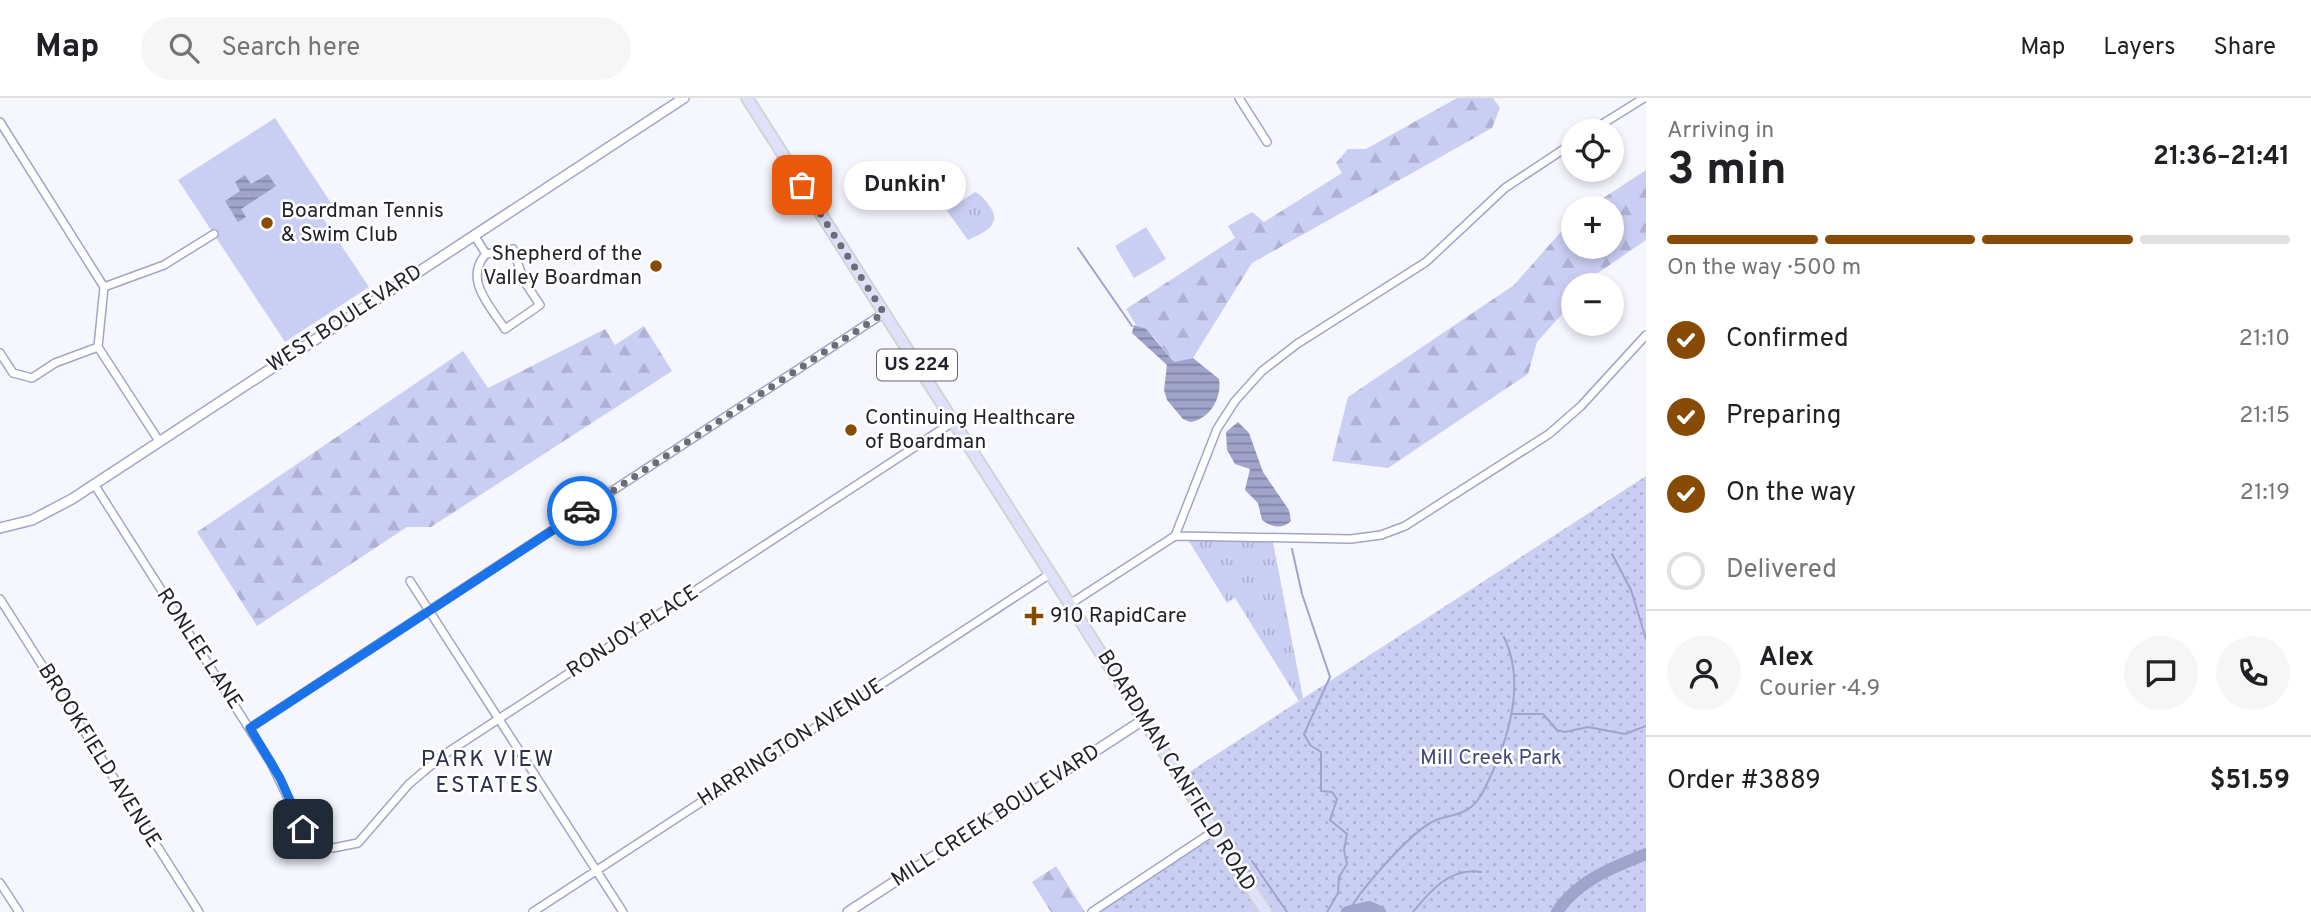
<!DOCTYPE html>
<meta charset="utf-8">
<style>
:root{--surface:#fff;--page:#f6f6f6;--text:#202124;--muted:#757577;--line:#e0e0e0;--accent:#874b06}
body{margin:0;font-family:Overpass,sans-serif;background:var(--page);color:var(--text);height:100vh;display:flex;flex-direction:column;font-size:26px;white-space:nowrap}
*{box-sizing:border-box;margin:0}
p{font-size:23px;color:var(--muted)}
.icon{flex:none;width:38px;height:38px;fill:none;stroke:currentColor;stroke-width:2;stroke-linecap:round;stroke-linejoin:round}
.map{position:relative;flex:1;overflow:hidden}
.panel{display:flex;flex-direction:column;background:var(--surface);width:665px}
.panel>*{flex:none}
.tools{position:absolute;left:1561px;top:21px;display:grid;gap:14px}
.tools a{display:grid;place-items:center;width:63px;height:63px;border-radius:50%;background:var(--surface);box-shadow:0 4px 10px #0003;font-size:35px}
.pin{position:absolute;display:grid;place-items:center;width:60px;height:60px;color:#fff;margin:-30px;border-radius:14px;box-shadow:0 4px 10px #0006}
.courier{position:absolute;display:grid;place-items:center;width:70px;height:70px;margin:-35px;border:5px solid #1a73e8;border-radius:50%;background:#fff;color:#222;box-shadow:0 2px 9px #0007}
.bubble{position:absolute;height:49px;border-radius:24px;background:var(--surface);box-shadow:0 4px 10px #0003;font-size:23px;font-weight:700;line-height:49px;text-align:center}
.overview em{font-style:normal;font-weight:700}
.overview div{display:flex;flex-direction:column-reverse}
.overview{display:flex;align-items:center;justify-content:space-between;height:119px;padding:0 21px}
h1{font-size:46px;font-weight:700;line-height:52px}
.bar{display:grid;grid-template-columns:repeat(4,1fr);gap:10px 7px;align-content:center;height:84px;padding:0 21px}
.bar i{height:9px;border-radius:5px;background:var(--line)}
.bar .on{background:var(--accent)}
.bar p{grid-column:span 4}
.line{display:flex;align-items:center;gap:18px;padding:0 21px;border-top:2px solid var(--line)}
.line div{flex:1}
.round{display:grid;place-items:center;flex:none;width:74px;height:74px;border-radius:37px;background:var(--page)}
ol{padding:0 21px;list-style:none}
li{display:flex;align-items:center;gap:21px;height:77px}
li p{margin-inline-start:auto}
li .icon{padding:7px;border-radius:50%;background:var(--accent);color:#fff;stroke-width:4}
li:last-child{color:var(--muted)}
li i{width:38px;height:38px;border:4px solid var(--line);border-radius:50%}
header{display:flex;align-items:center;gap:42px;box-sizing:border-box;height:98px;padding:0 35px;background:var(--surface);border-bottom:2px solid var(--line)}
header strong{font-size:33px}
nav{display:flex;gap:38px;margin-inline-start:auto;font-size:24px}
.search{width:490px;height:63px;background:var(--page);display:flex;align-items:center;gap:18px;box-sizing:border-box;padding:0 24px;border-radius:38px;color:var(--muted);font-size:26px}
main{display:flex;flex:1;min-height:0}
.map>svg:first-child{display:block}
.grass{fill:url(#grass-tufts)}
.forest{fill:url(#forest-firs)}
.park{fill:url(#park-dots)}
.garden{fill:#cbcef3}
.water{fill:url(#water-rules)}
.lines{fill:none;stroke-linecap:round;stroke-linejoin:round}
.stream{stroke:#a0a3ca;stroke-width:2}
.river{stroke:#a0a3ca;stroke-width:12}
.minor-casing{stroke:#a2a5c5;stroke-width:10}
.tertiary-casing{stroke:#a2a5c5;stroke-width:12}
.primary-casing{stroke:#d2d3d5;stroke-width:14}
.minor{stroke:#fff;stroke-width:7}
.tertiary{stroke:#fff;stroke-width:9}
.primary{stroke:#dfe1fa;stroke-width:10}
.done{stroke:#6b6c76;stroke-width:7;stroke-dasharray:0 12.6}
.route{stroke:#1a73e8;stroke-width:9}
.poi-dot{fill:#874b06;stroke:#fff;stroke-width:2.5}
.labels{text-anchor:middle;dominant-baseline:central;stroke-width:5;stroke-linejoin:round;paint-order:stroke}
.shield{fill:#fff;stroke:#63646c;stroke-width:2}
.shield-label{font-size:19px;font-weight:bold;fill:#20212d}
.poi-label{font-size:21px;fill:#20212d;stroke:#fff;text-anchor:start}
.street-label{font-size:21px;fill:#20212d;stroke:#fff}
.park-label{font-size:21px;fill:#44457a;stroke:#fff}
.neighbourhood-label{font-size:23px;letter-spacing:2px;fill:#2e2f49;stroke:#fff}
</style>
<header>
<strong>Map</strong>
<div class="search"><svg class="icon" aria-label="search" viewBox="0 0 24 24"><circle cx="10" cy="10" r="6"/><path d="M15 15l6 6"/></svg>Search here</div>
<nav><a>Map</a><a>Layers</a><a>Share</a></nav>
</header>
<main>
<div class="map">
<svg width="1646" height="814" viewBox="0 0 1646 814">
<defs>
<pattern id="grass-tufts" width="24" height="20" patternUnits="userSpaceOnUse" patternTransform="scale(1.75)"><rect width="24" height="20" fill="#cbcef3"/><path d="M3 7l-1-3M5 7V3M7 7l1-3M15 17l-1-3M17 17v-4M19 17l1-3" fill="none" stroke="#aeb1d1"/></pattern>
<pattern id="forest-firs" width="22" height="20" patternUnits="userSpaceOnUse" patternTransform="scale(1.75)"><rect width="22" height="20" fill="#cbcef3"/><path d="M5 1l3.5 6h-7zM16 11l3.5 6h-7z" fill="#aeb1d1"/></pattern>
<pattern id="park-dots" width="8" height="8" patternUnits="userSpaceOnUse" patternTransform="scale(1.75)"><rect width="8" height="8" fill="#cbcef3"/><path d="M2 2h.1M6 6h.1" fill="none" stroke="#aeb1d1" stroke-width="1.8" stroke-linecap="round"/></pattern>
<pattern id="water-rules" width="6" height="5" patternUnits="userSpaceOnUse" patternTransform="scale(1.75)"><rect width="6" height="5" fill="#a0a3ca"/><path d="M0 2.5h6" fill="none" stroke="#8284a4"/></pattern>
</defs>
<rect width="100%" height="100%" fill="#f6f7fe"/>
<path class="grass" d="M 975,94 C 983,98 986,103 991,110 C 1002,128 982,135 968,142 L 947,113 Z
M 1185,437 L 1272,439 L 1303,600 L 1299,603 L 1235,500 L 1227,505 Z"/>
<path class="forest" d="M 1457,0 L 1493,0 L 1500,10 L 1492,30 L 1252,165 L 1193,260 L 1174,264 L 1154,239 L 1136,227 L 1126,211 L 1235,140 L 1228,128 L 1252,114 L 1264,124 L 1342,75 L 1336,65 L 1348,51 L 1366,51 Z
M 1646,72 L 1646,142 L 1598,175 L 1588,187 L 1573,187 L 1573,204 L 1537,244 L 1528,276 L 1388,370 L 1332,363 L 1348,299 L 1514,187 L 1573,120 L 1573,149 L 1612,149 L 1612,110 L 1588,110 Z
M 644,228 L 672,273 L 431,429 L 407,429 L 257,528 L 197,434 L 463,253 L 488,290 L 605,231 L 615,247 Z
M 1056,768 L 1085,814 L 1051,814 L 1032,784 Z"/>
<path class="park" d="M 1646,378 L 1646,814 L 1092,814 L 1213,733 L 1180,680 Z"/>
<path class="garden" d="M 275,20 L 331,105 L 319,114 L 369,189 L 285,244 L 178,82 Z
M 1146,129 L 1166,161 L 1134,180 L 1115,148 Z"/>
<path class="water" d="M 268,76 L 276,88 L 241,111 L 246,119 L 238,124 L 225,103 L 240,93 L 235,84 L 245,77 L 251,86 Z
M 1134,227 L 1146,231 L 1174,264 L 1193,260 L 1219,281 C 1222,300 1210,321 1190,324 L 1183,321 L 1167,302 L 1164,292 L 1167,267 L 1132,235 Z
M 1238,324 L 1249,335 L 1263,374 L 1289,412 L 1291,423 C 1282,432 1271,429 1262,422 L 1258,405 L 1245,392 L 1250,371 L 1235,366 L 1227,352 L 1226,334 Z"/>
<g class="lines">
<path class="stream" d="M 1078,150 L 1132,228
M 1292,451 L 1302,496 L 1330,579 L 1304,636 L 1310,647 L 1321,654 L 1321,693 L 1332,694 L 1337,701 L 1330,722 L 1347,736 L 1344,752 L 1347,766 L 1339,779 L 1338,795 L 1327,814
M 1612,456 L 1631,492 L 1646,541
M 1513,616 L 1543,616 L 1557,632 L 1565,634 L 1588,629 L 1625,636 L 1646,628
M 1252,763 L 1287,814
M 1359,811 L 1360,814
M 1349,813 C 1361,791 1409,736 1432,724 C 1444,717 1460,719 1471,709 C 1482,700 1487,685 1493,673 C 1511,632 1525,582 1504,539
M 1413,814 C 1429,794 1451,768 1481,774"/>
<path class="river" d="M 1347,814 L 1369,809 L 1380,814
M 1557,814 C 1577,783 1613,769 1646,756"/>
<defs>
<path id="minor" d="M 1239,0 L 1267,44
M 0,24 L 104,189 L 98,249
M 1591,33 L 1644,0
M 474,137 L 486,156 L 513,151 L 524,183 L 540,207 L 505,231 C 490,208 463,181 486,156
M 104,189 L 164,167 L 214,136
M 98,249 L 159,343
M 0,255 L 13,275 L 32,280 L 55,265 L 98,249
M 94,386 L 271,665 L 303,731 L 312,742 L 333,750 L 358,745 L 409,686 L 442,658 L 953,324
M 1175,438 L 1217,331 L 1235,303 L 1262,273 L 1297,246 L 1426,164 L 1505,90 L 1573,45
M 1175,438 L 1351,441 L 1381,437 L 1405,428 L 1549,336 L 1581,308 L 1646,237
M 410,483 L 623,814
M 0,501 L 199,814
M 1070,506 L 1175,438
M 250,630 L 884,215
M 0,785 L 19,814
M 533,814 L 1050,476
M 1092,814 L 1214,733"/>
<path id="tertiary" d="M 0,430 L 32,422 L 72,401 L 684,0
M 848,814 L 1143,622"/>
<path id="primary" d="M 747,0 L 1266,814"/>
</defs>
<use href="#minor" class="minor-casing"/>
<use href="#tertiary" class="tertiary-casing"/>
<use href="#primary" class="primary-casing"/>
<use href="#minor" class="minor"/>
<use href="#tertiary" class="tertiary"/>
<use href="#primary" class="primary"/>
</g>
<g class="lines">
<path class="done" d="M 582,413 L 884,215 L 802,87"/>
<path class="route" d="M 303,731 L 280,680 L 250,630 L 582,413"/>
</g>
<g class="poi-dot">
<circle cx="267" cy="125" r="7"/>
<circle cx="656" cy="168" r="7"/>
<circle cx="851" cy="332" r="7"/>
<path d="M1030.5 507.5h7v7h7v7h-7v7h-7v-7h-7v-7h7z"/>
</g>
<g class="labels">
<rect class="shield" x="877" y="251.5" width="80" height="31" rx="5"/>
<g class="shield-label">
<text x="917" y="267">US 224</text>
</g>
<g class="poi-label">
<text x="281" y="113">Boardman Tennis<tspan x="281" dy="24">&amp; Swim Club</tspan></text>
<text x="642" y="156" text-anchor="end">Shepherd of the<tspan x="642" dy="24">Valley Boardman</tspan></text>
<text x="865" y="320">Continuing Healthcare<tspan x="865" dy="24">of Boardman</tspan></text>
<text x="1050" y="518">910 RapidCare</text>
</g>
<g class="street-label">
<text transform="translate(345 221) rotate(-33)">WEST BOULEVARD</text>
<text transform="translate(633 534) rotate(-33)">RONJOY PLACE</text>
<text transform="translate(199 551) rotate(57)">RONLEE LANE</text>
<text transform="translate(791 645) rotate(-33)">HARRINGTON AVENUE</text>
<text transform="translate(99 658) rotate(58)">BROOKFIELD AVENUE</text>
<text transform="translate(1176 673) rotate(58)">BOARDMAN CANFIELD ROAD</text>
<text transform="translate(996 718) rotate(-33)">MILL CREEK BOULEVARD</text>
</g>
<g class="park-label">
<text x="1491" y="660">Mill Creek Park</text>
</g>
<g class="neighbourhood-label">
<text x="488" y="662">PARK VIEW<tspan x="488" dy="26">ESTATES</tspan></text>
</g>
</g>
</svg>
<div class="tools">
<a><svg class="icon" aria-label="locate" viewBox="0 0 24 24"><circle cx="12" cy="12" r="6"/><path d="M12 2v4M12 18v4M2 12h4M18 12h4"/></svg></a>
<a>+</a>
<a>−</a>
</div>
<div class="pin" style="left:802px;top:87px;background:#ea580c"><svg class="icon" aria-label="bag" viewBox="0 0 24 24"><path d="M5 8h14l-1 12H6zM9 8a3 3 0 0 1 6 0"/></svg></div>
<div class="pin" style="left:303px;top:731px;background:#1f2937"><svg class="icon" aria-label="home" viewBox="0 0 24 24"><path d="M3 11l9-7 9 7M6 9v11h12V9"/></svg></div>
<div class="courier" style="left:582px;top:413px"><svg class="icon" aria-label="car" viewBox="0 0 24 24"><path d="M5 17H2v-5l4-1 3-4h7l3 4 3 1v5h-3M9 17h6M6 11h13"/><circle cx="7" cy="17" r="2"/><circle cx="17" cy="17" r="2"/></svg></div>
<div class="bubble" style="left:844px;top:63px;width:122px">Dunkin'</div>
</div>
<section class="panel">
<div class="overview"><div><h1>3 min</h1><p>Arriving in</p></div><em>21:36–21:41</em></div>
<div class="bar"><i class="on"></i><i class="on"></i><i class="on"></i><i></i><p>On the way · 500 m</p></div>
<ol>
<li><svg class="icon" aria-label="check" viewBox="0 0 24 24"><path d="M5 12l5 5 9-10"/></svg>Confirmed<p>21:10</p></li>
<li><svg class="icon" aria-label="check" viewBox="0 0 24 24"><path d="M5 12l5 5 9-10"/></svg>Preparing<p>21:15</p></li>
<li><svg class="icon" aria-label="check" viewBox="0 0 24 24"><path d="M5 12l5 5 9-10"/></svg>On the way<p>21:19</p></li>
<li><i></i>Delivered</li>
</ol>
<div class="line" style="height:126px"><a class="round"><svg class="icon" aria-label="person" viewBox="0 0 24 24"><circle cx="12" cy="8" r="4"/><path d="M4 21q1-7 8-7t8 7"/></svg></a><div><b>Alex</b><p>Courier · 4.9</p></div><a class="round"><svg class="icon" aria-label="chat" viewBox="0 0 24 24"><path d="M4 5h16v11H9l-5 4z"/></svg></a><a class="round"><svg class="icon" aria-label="phone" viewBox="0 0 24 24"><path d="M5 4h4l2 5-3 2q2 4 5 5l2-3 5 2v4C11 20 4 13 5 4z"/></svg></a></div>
<div class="line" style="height:91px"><div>Order #3889</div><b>$51.59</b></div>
</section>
</main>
